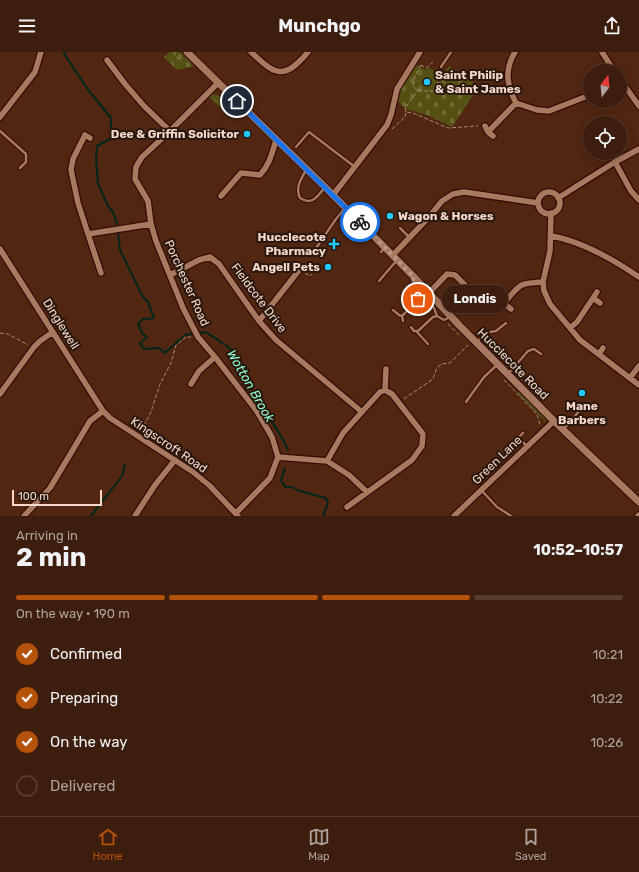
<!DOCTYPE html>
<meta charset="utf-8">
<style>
:root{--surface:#3d1d0d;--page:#442616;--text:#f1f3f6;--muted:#ada29d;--line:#563b2e;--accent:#b45309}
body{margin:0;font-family:Rubik,sans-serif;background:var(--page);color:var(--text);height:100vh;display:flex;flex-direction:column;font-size:15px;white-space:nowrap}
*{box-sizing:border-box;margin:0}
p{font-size:13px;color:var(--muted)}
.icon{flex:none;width:22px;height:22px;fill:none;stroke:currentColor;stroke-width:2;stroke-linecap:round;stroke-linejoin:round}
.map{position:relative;height:464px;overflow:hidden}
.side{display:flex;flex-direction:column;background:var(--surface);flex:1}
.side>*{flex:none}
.needle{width:26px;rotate:16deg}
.buttons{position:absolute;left:583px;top:12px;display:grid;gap:8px}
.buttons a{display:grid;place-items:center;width:44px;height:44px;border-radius:50%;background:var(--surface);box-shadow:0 2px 10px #0003,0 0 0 1px var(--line);font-size:20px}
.scale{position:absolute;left:12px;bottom:10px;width:90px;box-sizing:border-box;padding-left:4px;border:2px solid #f4d8cc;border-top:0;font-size:11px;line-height:14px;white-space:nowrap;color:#f4d8cc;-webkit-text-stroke:3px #29160d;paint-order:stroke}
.pin{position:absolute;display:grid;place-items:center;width:34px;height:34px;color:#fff;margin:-17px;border:2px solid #fff;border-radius:50%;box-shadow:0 1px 4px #0007}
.courier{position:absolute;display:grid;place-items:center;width:40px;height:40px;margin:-20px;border:3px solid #1a73e8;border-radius:50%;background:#fff;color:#222;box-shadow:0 1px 5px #0007}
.bubble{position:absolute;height:28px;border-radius:14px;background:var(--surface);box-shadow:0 2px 10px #0003,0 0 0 1px var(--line);font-size:13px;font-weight:700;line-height:28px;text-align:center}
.summary em{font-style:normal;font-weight:700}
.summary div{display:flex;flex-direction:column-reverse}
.summary{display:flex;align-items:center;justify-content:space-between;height:68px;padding:0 16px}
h1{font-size:26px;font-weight:700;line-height:30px}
.bar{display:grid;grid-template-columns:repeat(4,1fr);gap:6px 4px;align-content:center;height:48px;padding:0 16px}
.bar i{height:5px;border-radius:3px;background:var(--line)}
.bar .current{background:var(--accent)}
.bar p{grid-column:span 4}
ol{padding:0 16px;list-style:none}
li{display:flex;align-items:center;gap:12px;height:44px}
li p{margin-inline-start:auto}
li .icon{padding:4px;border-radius:50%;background:var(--accent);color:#fff;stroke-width:4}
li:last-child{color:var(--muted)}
li i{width:22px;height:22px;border:2px solid var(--line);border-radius:50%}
header{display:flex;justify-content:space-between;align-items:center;height:52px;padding:0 16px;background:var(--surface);font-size:18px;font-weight:700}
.menu{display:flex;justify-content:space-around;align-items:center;height:56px;border-top:1px solid var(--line);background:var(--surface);font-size:11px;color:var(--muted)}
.menu a{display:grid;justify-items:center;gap:2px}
.menu .current{color:var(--accent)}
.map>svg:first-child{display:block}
.grass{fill:#555113}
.cemetery{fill:url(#cemetery-stones)}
.park{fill:url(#park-crowns)}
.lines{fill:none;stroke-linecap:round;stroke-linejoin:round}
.stream{stroke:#02261a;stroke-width:2}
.service-casing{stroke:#350d00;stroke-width:4.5}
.minor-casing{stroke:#350d00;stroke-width:8}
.tertiary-casing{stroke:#350d00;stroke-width:9}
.path{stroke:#a87;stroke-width:1;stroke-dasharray:4 2;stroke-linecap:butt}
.service{stroke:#a97861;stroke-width:2.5}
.minor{stroke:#a97861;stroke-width:5.5}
.tertiary{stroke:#a97861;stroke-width:7}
.done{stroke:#bb9a8b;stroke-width:4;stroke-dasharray:0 7.2}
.route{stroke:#1a73e8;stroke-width:5}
.poi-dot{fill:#21c9fd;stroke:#29160d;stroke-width:1.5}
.labels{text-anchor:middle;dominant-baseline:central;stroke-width:4;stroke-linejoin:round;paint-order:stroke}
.poi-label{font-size:12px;font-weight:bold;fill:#f4d8cc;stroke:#29160d;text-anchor:end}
.street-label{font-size:12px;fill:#f4d8cc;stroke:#29160d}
.water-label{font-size:13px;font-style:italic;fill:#8ffacf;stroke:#29160d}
</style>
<header><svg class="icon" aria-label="menu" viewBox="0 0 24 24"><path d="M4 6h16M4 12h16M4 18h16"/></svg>Munchgo<svg class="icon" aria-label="share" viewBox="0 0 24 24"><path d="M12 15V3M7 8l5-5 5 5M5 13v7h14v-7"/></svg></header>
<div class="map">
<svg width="639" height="464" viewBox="0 0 639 464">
<defs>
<pattern id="cemetery-stones" width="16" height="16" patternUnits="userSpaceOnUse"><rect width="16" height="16" fill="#555113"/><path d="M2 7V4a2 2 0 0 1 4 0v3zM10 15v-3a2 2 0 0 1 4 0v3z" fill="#6e6934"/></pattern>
<pattern id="park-crowns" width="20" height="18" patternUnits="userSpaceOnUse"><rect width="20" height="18" fill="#555113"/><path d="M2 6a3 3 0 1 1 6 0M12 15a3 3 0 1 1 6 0" fill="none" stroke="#6e6934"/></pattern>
</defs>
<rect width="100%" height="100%" fill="#512711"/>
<path class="grass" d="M 519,338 L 544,364 L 546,370 L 517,341 Z"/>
<path class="cemetery" d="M 170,0 L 180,0 L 194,14 L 177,18 L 164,5 Z
M 416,13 L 425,18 L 428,15 L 442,24 L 449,14 L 479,34 L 452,75 L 427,63 L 406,57 L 397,48 L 399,39 Z"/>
<path class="park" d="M 213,42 L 223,45 L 233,53 L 226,61 L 209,45 Z"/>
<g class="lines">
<path class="stream" d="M 63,0 L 89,39 L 111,66 L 111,75 L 115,82 L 112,86 L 97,94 L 96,107 L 98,132 L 108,154 L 113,160 L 117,172
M 118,181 L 120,198 L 143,245 L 148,250 L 154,266 L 148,267 L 143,267 L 138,272 L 142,281 L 147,285 L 140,291 L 144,297 L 159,296 L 165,301 L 185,283 L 206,280 C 223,292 234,295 244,316 C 249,327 251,341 258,350 C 268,366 281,380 288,398
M 285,416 L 281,428 L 285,435 L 292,435 L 299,439 L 326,446 L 328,451 L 323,464
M 91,464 L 122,424 L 125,413"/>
<defs>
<path id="service" d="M 441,15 L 451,0
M 0,79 L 26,102 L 26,110 L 20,116
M 296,95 L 309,80 L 355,115
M 306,118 C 301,127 295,136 300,146 C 312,154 318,144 325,135
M 400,176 L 409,185
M 314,199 L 336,167 L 345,156
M 381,200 L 385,195
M 413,227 L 413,234 L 434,256 L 437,264 L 444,268 L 450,265
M 379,229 L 397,208
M 393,258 L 399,263 L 402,264
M 403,269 L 402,264 L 407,259
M 411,275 L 414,279 L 418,279 L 433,265 L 437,264
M 417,280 L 428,292
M 477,290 L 485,281 L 496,279 L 506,271
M 508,322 L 528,299 L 534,297 L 541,302
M 466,350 L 484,325 L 497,313
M 564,377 L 585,352
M 523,381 L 518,386 L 527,394
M 482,439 L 497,455 L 511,464"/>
<path id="minor" d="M 251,0 C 275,23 284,29 308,0
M 515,0 C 504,18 507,34 516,51 L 537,58 L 549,59 L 590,43
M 602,0 L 614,19
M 107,8 L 125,32 L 144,54 L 170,79
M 620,27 L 639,54
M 218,31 L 170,79 L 142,105 L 136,115 L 135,127 L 148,149 L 151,172 L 156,189 L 183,256 L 198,285 L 215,305 L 256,358 L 272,385 L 278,405 L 270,426 L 236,461
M 0,65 L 35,20 L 41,0
M 485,74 L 488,80 L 516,51
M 488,80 L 493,84
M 90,86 L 85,83 L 73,107 L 71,118 L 78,151 L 88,182 L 151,172
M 615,110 L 631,139 L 639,148
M538 151a11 11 0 1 1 22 0a11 11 0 1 1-22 0Z
M 333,143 L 387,73 L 391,63 L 397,37 L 420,0
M 221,144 L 241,121 L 260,123 C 270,112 272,101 276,88
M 558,146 L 615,110 L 639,97
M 551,161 L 550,199 L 543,230 L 544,239 L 550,252 L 580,288 L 639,333
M 88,182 L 101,221
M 551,184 C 581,189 614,208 639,225
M 0,197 L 103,359 L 110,366 L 193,420 L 210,434 L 238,464
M 393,203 L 429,165 L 442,149 L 453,142 L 464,140 L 538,151
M 170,223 L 199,208 L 210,205 L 219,212 L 259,269 L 276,288 L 362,360
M 429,241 L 447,222 L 455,223 L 465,233
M 593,246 L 600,251
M 500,248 L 511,257
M 504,251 C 520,233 518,231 543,230
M 259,269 L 300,217
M 570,276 L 577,270 L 597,240
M 599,302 L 603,296
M 630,326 L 639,314
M 191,332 L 199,319 L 215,305
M 385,338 L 386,317
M 0,342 L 34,295 L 40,289 L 53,280
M 278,405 L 327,409 L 349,423 L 367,440
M 327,409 L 343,381 L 380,340 L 385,338 L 392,342 L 423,382 L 422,394 L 412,408 L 347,455
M 24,464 L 50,436 L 90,369 L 103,359
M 135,464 L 155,433 L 175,408
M 454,464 L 554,369
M 638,464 L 639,463"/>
<path id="tertiary" d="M 187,0 L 325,135 L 414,225 L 459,273 L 554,369 L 639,450"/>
</defs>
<use href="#service" class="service-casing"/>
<use href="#minor" class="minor-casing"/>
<use href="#tertiary" class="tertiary-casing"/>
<path class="path" d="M 175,0 L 174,1 L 181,10
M 421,13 L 415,24 L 413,34 L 418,39 L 437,39 L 438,30 L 443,22
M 421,13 L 426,16 L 433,10
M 406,60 L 405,56 L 419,37
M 392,77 L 405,65 L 406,60 L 413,61 L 448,76 L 478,74
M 305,221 L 310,224 L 312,222
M 448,272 L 459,283
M 0,281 L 8,282 L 28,293
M 504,328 L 537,362 L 540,373
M 404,347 L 433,327 L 436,318 L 441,312 L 450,311 L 468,293
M 141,379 L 151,360 L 160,332 L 171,311 L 176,293 L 186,285 L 191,285"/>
<use href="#service" class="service"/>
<use href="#minor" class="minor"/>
<use href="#tertiary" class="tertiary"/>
</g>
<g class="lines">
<path class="done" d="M 360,170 L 414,225 C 411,232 415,236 419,241 L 418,247"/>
<path class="route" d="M 237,49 L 360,170"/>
</g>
<g class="poi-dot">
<circle cx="427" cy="30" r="4"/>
<circle cx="247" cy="82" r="4"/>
<circle cx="390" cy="164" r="4"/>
<path d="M332 186h4v4h4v4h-4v4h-4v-4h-4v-4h4z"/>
<circle cx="328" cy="215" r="4"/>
<circle cx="582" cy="341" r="4"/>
</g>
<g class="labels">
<g class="poi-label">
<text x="435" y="23" text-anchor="start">Saint Philip<tspan x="435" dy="14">&amp; Saint James</tspan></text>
<text x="239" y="82">Dee &amp; Griffin Solicitor</text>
<text x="398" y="164" text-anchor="start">Wagon &amp; Horses</text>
<text x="326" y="185">Hucclecote<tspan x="326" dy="14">Pharmacy</tspan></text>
<text x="320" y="215">Angell Pets</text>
<text x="582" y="354" text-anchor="middle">Mane<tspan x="582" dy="14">Barbers</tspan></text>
</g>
<g class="street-label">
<text transform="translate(187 231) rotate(66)">Porchester Road</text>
<text transform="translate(259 246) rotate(53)">Fieldcote Drive</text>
<text transform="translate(61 272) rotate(58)">Dinglewell</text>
<text transform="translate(513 312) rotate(45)">Hucclecote Road</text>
<text transform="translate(169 393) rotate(34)">Kingscroft Road</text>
<text transform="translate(497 408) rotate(-44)">Green Lane</text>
</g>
<g class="water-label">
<text transform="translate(251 334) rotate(60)">Wotton Brook</text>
</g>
</g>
</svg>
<div class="buttons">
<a><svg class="needle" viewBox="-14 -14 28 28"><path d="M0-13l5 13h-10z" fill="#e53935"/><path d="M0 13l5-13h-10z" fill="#ada29d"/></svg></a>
<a><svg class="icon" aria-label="locate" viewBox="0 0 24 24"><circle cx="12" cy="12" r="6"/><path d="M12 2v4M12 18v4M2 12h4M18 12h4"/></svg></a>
</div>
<div class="scale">100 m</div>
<div class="pin" style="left:418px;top:247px;background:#ea580c"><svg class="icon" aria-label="bag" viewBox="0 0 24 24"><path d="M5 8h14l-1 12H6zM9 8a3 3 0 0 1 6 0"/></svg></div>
<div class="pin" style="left:237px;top:49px;background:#1f2937"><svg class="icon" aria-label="home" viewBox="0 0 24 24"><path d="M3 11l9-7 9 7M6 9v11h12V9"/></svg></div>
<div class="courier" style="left:360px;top:170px"><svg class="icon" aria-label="bike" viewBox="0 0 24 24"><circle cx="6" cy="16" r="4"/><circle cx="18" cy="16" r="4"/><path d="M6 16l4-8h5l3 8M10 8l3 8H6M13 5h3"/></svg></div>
<div class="bubble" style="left:442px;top:233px;width:66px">Londis</div>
</div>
<section class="side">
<div class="summary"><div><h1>2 min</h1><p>Arriving in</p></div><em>10:52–10:57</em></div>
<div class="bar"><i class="current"></i><i class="current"></i><i class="current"></i><i></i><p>On the way · 190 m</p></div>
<ol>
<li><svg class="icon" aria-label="check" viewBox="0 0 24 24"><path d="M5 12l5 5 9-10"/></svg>Confirmed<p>10:21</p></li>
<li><svg class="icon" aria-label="check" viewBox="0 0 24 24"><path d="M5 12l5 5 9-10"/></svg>Preparing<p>10:22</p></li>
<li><svg class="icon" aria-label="check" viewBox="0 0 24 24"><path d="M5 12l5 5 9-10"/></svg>On the way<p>10:26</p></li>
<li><i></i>Delivered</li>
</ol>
</section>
<nav class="menu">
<a class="current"><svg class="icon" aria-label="home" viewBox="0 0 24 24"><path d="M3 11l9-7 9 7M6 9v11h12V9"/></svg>Home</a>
<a><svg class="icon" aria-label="map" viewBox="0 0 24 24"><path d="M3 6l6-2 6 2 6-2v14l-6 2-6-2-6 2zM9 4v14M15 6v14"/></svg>Map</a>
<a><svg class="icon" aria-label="saved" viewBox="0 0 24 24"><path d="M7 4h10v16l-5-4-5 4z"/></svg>Saved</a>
</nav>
